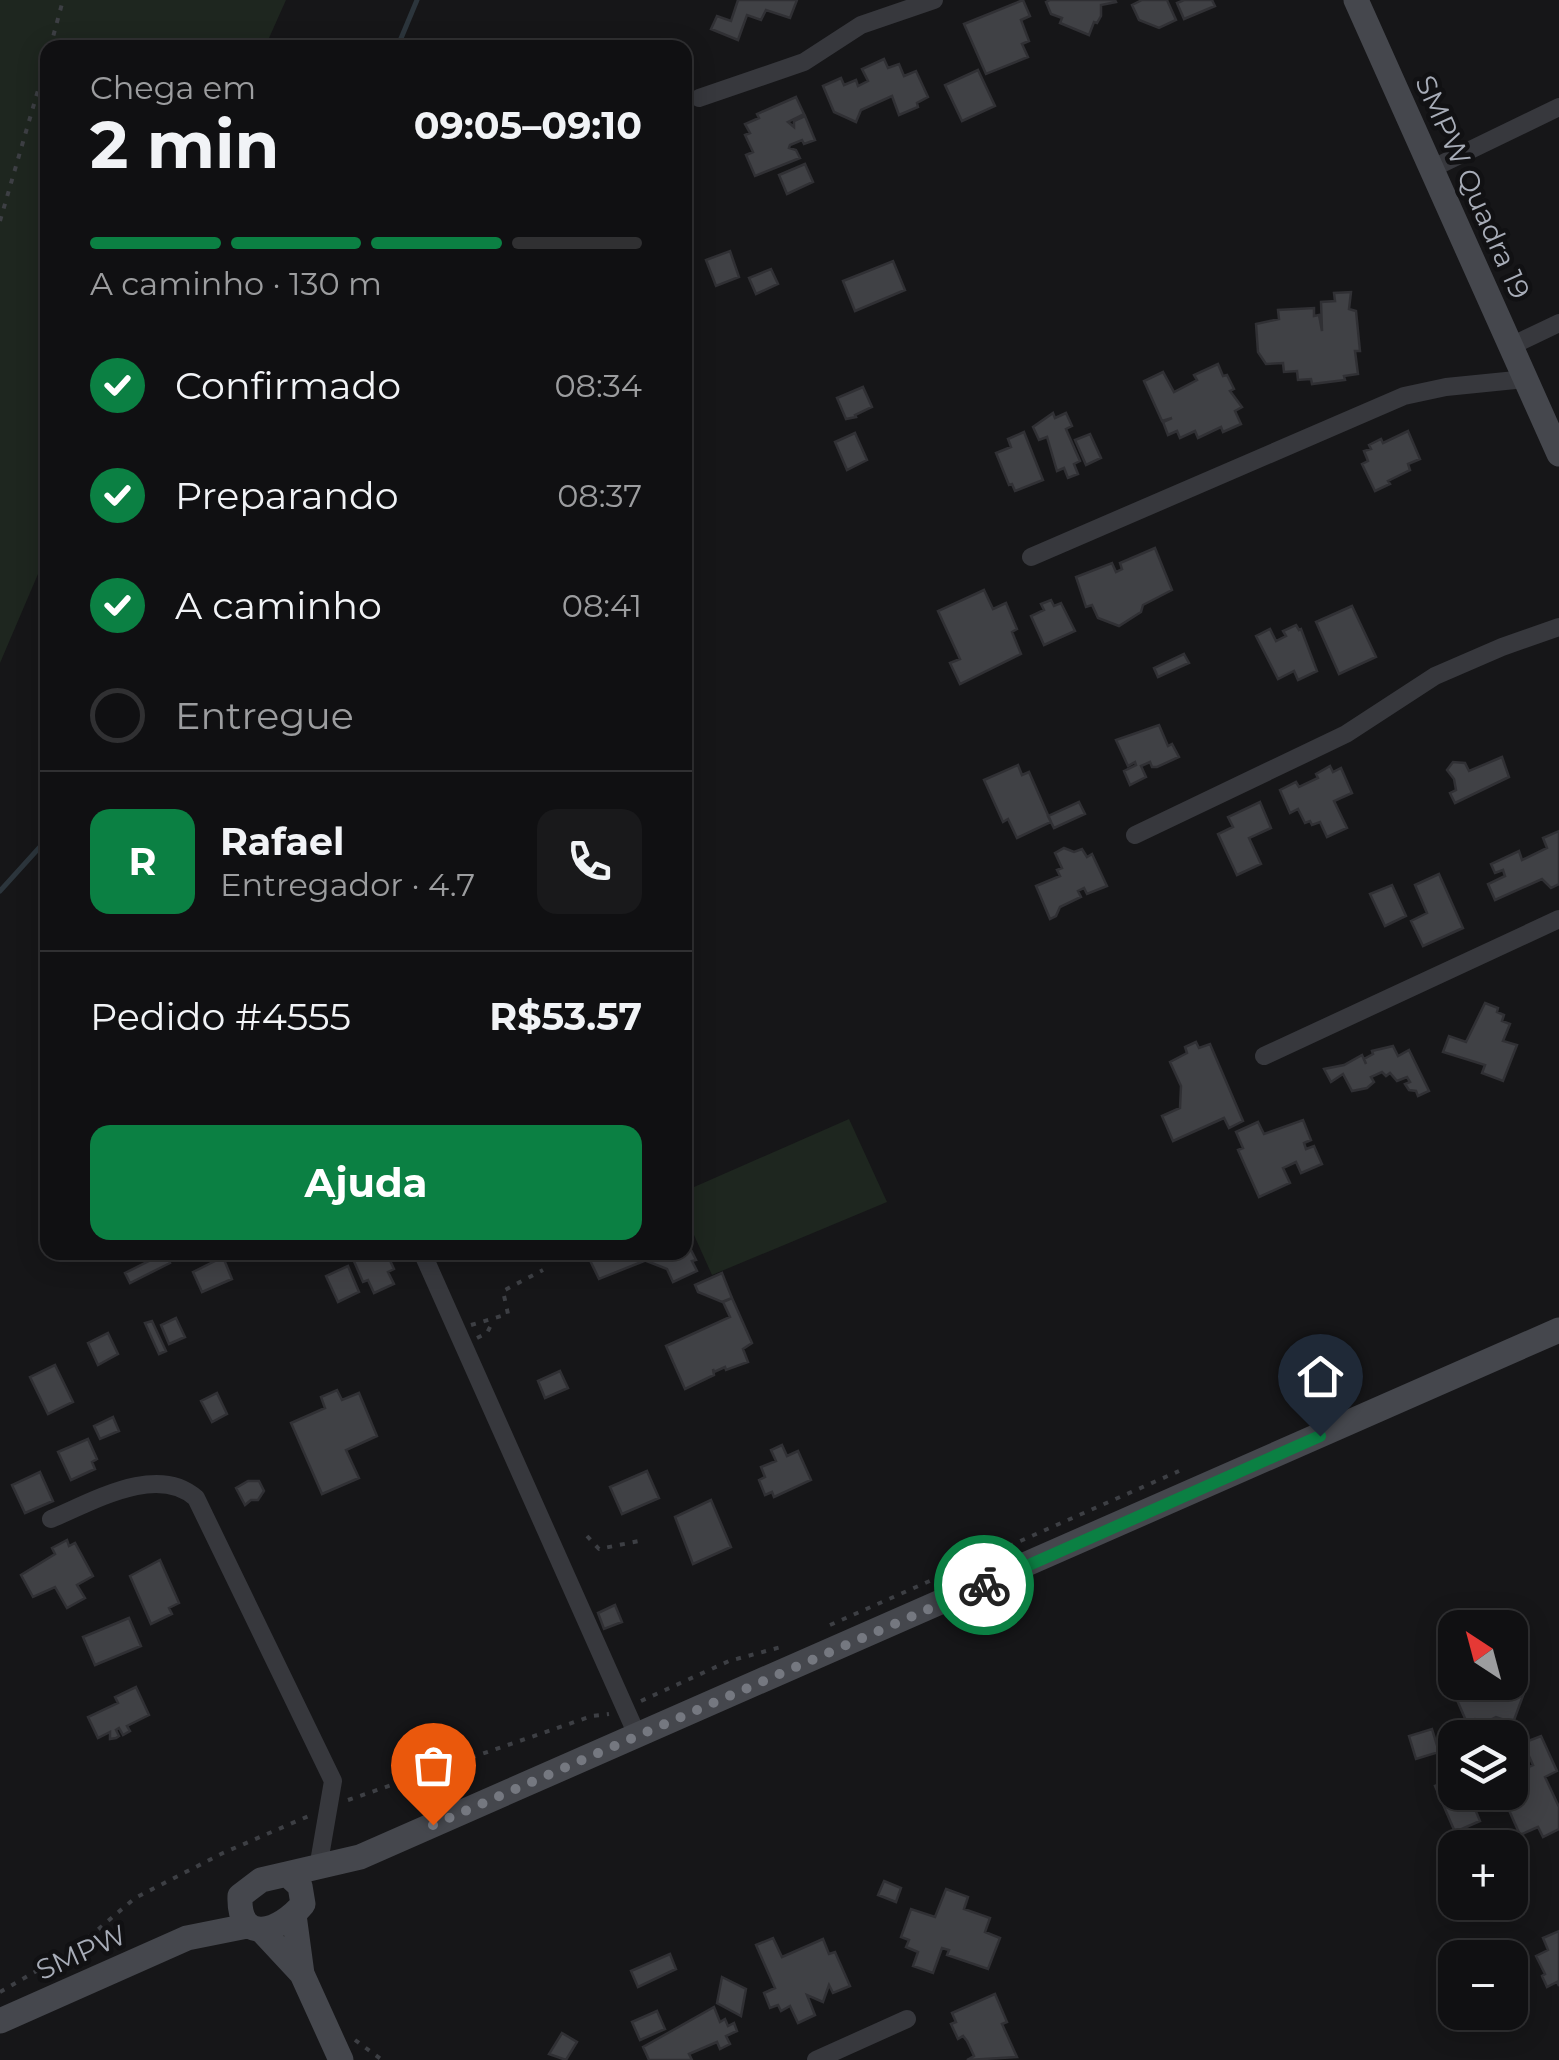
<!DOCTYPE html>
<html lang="pt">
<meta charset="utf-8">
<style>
:root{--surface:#101012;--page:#19191b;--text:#f1f3f6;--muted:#9c9d9f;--line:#303032;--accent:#0b8043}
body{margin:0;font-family:Montserrat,sans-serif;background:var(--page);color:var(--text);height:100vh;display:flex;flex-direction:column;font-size:38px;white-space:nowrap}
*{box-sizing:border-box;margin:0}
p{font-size:32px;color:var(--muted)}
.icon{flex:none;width:55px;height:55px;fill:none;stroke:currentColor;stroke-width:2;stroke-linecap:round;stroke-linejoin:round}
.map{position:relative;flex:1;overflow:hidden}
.sheet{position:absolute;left:40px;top:40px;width:652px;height:1220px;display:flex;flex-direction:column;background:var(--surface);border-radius:20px;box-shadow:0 5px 25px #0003,0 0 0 2px var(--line)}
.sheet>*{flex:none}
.needle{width:65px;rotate:324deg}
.controls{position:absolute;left:1438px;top:1610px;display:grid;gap:20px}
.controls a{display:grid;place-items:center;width:90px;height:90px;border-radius:20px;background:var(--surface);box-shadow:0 5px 25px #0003,0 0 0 2px var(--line);font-size:50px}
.pin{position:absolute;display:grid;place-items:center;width:85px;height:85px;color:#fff;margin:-102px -42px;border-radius:50% 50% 50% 0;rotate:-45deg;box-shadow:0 0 10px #0007}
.pin .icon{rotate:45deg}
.courier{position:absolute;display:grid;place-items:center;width:100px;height:100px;margin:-50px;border:8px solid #0b8043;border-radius:50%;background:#fff;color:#222;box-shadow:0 2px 12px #0007}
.head em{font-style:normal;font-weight:700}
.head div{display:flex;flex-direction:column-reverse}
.head{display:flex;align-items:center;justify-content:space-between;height:170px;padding:0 50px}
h1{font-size:65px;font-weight:700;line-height:75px}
.bar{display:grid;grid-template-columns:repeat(4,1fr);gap:15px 10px;align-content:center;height:120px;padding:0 50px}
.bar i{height:12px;border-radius:8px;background:var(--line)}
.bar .active{background:var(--accent)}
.bar p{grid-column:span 4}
.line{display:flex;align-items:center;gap:25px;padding:0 50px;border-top:2px solid var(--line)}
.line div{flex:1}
.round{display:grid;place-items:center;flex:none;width:105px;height:105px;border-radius:20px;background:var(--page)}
ol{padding:0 50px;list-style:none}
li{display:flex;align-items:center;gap:30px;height:110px}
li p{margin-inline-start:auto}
li .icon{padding:10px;border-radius:50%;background:var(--accent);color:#fff;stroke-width:4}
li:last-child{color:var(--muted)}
li i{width:55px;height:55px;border:5px solid var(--line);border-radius:50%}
.primary-button{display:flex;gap:20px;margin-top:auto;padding:20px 50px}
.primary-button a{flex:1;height:115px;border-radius:20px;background:var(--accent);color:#fff;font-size:40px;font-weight:700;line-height:115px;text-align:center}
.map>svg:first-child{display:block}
.green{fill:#1e261f}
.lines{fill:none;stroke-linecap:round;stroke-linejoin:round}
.stream{stroke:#2c353c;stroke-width:5}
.building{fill:#404145;stroke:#303034;stroke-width:2.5}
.path{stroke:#3d3f44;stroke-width:4;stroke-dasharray:5 8;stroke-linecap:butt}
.street{stroke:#37383d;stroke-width:18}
.secondary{stroke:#45474d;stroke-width:25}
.done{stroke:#757880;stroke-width:10;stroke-dasharray:0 18}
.route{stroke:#0b8043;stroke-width:12}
.labels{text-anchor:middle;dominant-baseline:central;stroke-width:9;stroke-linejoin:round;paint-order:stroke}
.street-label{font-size:28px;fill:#a8adb8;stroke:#111113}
</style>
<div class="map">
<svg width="1559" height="2060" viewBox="0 0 1559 2060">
<rect width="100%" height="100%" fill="#161618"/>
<path class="green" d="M 0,0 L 286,0 L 265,47 L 48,48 L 47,553 L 0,663 Z
M 849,1119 L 887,1202 L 712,1275 L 685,1215 L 685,1191 Z"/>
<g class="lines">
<path class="stream" d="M 397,48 L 417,0
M 0,891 L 48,838"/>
</g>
<path class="building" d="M 738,0 L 797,0 L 790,18 L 766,10 L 761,20 L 747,15 L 738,40 L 711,29 L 717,16 L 731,21 Z
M 1023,0 L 1030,16 L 1021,20 L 1029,41 L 1022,44 L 1028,57 L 986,74 L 964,24 Z
M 1050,0 L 1115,0 L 1116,2 L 1101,5 L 1101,16 L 1097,23 L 1094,22 L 1089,35 L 1060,23 L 1062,18 L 1051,14 L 1046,2 Z
M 1142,0 L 1167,0 L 1176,20 L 1159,28 L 1139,20 L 1132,5 Z
M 1184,0 L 1212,0 L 1215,6 L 1184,19 L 1177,3 Z
M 884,59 L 888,68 L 899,64 L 904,76 L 916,71 L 928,97 L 917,103 L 918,107 L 899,115 L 892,96 L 861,110 L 856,122 L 834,112 L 823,86 L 841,78 L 844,85 L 856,80 L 858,86 L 868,81 L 862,69 Z
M 978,70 L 995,106 L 962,121 L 945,85 Z
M 796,97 L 804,114 L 788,122 L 794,127 L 794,121 L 805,116 L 815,140 L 804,144 L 802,140 L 790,145 L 789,148 L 796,150 L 800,158 L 755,176 L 746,155 L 753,152 L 745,135 L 750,133 L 745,124 L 759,118 L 757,114 Z
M 805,164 L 813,182 L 787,194 L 779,175 Z
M 730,251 L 739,277 L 716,286 L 706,260 Z
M 893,261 L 905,290 L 855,311 L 843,281 Z
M 771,269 L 778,284 L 756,294 L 749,278 Z
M 1351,292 L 1349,309 L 1356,311 L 1360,351 L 1355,351 L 1358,374 L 1344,376 L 1345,380 L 1312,384 L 1311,379 L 1298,380 L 1297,371 L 1284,372 L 1283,363 L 1266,364 L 1258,352 L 1256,324 L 1279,319 L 1278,310 L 1314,308 L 1314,316 L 1319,315 L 1322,331 L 1321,302 L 1335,301 L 1334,293 Z
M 1218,364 L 1223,376 L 1227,375 L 1234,389 L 1230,391 L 1242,407 L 1235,411 L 1241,424 L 1223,432 L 1221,427 L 1198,438 L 1195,431 L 1180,438 L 1177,431 L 1168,435 L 1163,422 L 1172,418 L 1162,421 L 1144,381 L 1163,372 L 1174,392 L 1197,380 L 1194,375 Z
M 863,387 L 872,407 L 855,415 L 856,417 L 846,419 L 837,398 Z
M 1053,413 L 1055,418 L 1066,413 L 1072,426 L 1066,429 L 1080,461 L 1074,464 L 1078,474 L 1068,478 L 1064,468 L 1057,471 L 1047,437 L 1039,440 L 1033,427 Z
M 1408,431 L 1420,459 L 1408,464 L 1410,470 L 1388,481 L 1390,484 L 1375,491 L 1362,464 L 1368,461 L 1364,451 L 1371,449 L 1369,445 L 1381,439 L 1383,443 Z
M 1024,432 L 1043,480 L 1015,491 L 1012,484 L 1009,485 L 996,453 L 1011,447 L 1008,439 Z
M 855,433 L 867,460 L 847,470 L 835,442 Z
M 1090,434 L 1101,458 L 1086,465 L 1075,440 Z
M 1155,548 L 1172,590 L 1143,605 L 1141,612 L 1119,626 L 1098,618 L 1092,605 L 1086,607 L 1076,577 L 1112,563 L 1116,572 L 1122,569 L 1120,563 Z
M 984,590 L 993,609 L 1006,603 L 1017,629 L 1012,632 L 1021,654 L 960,684 L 950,663 L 960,659 L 938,611 Z
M 1051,600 L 1054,606 L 1061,603 L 1075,631 L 1044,645 L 1031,616 L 1044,610 L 1041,604 Z
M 1352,606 L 1376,657 L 1339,674 L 1316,622 Z
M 1296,625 L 1299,630 L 1301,629 L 1317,671 L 1298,680 L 1294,671 L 1278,679 L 1256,636 L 1270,629 L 1276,641 L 1286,636 L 1283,631 Z
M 1184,654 L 1189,663 L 1158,677 L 1154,668 Z
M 1159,725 L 1168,746 L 1172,744 L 1179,757 L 1157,767 L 1152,767 L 1150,762 L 1141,766 L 1146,777 L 1130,785 L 1124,771 L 1136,765 L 1135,762 L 1128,766 L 1116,740 Z
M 1502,757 L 1509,777 L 1455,803 L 1450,793 L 1456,790 L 1454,779 L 1447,770 L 1453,762 L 1465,763 L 1469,771 Z
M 1018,765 L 1022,775 L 1029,772 L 1051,822 L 1017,838 L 1008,819 L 1003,822 L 984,780 Z
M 1330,766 L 1333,772 L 1341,768 L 1352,793 L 1334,801 L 1347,828 L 1327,837 L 1320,822 L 1312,825 L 1310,821 L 1305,823 L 1298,809 L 1290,813 L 1280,790 L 1296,782 L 1299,787 L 1318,778 L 1316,774 Z
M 1079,802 L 1085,814 L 1054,828 L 1048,816 Z
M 1260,802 L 1271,828 L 1249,838 L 1261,864 L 1237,875 L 1218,834 L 1233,827 L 1228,817 Z
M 1559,831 L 1559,884 L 1551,888 L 1542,879 L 1495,900 L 1488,884 L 1505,876 L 1503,870 L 1495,873 L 1491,864 L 1519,851 L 1522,860 L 1547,848 L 1543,838 Z
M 1064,848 L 1074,852 L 1082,849 L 1087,857 L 1092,854 L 1107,886 L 1087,894 L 1084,888 L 1078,891 L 1081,897 L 1060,907 L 1056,916 L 1050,919 L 1036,886 L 1060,876 L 1057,870 L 1062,868 L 1055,853 Z
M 1439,874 L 1463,928 L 1423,946 L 1411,921 L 1427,913 L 1415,885 Z
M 1392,885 L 1406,916 L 1385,926 L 1370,894 Z
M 1485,1003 L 1498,1008 L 1497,1012 L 1504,1015 L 1502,1021 L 1510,1024 L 1503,1041 L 1517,1045 L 1503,1081 L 1482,1073 L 1485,1065 L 1443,1052 L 1449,1036 L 1466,1042 Z
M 1196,1042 L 1199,1048 L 1210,1044 L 1243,1121 L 1229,1128 L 1224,1118 L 1173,1141 L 1162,1116 L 1180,1108 L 1181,1086 L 1170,1062 L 1187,1053 L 1185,1047 Z
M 1393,1046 L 1398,1056 L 1409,1050 L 1429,1091 L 1418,1096 L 1416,1091 L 1409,1090 L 1405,1084 L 1410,1082 L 1407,1077 L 1397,1081 L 1390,1073 L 1386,1076 L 1382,1072 L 1371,1077 L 1374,1082 L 1367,1088 L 1352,1091 L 1343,1074 L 1331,1082 L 1324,1069 L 1344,1065 L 1362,1055 L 1366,1064 L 1364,1059 L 1373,1054 L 1372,1051 Z
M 1303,1120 L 1311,1140 L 1304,1143 L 1306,1149 L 1314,1146 L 1322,1164 L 1301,1173 L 1296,1162 L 1283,1168 L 1290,1183 L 1259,1197 L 1238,1150 L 1243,1148 L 1236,1132 L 1258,1122 L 1264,1134 Z
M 685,1238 L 696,1260 L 692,1261 L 697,1271 L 673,1282 L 667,1269 L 644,1260 L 653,1252 L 685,1252 Z
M 350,1252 L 386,1252 L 394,1269 L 388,1272 L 394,1284 L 374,1293 L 368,1280 L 363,1282 Z
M 586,1252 L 653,1252 L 645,1256 L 644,1261 L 599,1279 Z
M 165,1253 L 170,1263 L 130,1283 L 125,1273 Z
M 223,1257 L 232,1279 L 202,1292 L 193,1272 Z
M 348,1266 L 359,1292 L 338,1302 L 326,1276 Z
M 722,1273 L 732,1298 L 722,1302 L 698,1292 L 695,1285 Z
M 732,1298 L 752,1343 L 743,1349 L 748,1362 L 726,1370 L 725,1367 L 714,1372 L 713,1369 L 714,1375 L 685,1389 L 666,1346 L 730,1317 L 723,1302 Z
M 176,1318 L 185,1337 L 169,1344 L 161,1325 Z
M 152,1321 L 166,1351 L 159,1354 L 145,1323 Z
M 108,1333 L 118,1354 L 98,1365 L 88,1343 Z
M 55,1365 L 73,1402 L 48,1414 L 30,1377 Z
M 560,1371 L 568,1388 L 545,1398 L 538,1381 Z
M 337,1390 L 342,1400 L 359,1393 L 377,1436 L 346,1450 L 359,1478 L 322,1494 L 291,1423 L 325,1408 L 321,1397 Z
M 217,1393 L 227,1414 L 212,1422 L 201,1401 Z
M 113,1417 L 119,1431 L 100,1439 L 94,1426 Z
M 88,1439 L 97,1459 L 92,1462 L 95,1469 L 71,1480 L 58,1452 Z
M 782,1445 L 787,1456 L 798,1451 L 811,1480 L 774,1497 L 772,1492 L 765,1495 L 759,1480 L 765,1477 L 761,1467 L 776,1461 L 771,1450 Z
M 647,1471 L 659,1498 L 622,1514 L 610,1487 Z
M 40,1472 L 53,1501 L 25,1513 L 12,1485 Z
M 248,1481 L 259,1481 L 264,1491 L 258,1500 L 251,1500 L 245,1505 L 236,1488 Z
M 711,1500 L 731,1547 L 693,1564 L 675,1517 Z
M 67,1540 L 69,1546 L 75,1543 L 93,1576 L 77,1585 L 85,1598 L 67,1608 L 55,1587 L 33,1597 L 21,1575 L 55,1554 L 52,1548 Z
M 160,1560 L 179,1603 L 169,1608 L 172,1614 L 151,1624 L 130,1576 Z
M 615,1605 L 622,1622 L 604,1629 L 598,1613 Z
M 129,1618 L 141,1646 L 95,1665 L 83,1637 Z
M 1455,1648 L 1455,1682 L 1508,1682 L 1506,1686 L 1524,1693 L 1513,1723 L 1496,1717 L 1486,1722 L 1475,1719 L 1467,1723 L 1438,1656 Z
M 136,1687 L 149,1715 L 127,1726 L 130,1731 L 123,1735 L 119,1728 L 116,1730 L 119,1736 L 116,1738 L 110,1739 L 110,1732 L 98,1738 L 88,1717 L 118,1703 L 115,1697 Z
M 1432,1729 L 1439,1752 L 1416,1759 L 1409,1736 Z
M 1541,1736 L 1557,1771 L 1545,1777 L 1559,1807 L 1559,1829 L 1543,1837 L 1538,1827 L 1520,1835 L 1501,1792 L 1510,1792 L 1510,1781 L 1519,1777 L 1517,1772 L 1533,1765 L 1523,1743 Z
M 1455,1777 L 1455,1792 L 1468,1792 L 1480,1821 L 1455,1832 L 1435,1786 Z
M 884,1881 L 901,1888 L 896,1902 L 878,1895 Z
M 946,1889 L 968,1897 L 964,1909 L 990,1918 L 985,1932 L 1000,1938 L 988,1969 L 947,1955 L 949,1950 L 942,1948 L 933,1973 L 913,1966 L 918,1952 L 906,1947 L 909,1940 L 901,1937 L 911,1909 L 935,1917 Z
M 1559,1931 L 1559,1986 L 1557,1982 L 1547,1987 L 1542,1976 L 1545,1974 L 1536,1956 L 1548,1950 L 1543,1938 Z
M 773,1938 L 782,1957 L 823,1939 L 829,1954 L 835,1952 L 850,1986 L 833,1993 L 829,1985 L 823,2002 L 807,1995 L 815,2015 L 798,2023 L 790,2006 L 781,2011 L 778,2005 L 770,2008 L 764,1993 L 775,1988 L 756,1945 Z
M 670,1954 L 676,1969 L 638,1987 L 631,1971 Z
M 722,1977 L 746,1989 L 741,2016 L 717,2003 Z
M 995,1994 L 1007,2022 L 1002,2024 L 1017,2057 L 967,2060 L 974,2056 L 967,2041 L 963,2036 L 958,2039 L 951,2024 L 956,2022 L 952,2013 Z
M 714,2007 L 720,2022 L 725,2019 L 728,2026 L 734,2023 L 737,2031 L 726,2036 L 730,2044 L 720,2049 L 717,2042 L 689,2054 L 692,2060 L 649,2060 L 643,2047 Z
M 657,2011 L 665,2029 L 640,2040 L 632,2022 Z
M 562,2033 L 577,2042 L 566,2060 L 549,2054 Z"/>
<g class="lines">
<path class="path" d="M 50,48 L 63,0
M 0,221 L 48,56
M 471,1325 L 508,1314 L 503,1291 L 543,1270
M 477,1338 L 487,1333 L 493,1321
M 587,1536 L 599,1549 L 644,1540
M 830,1625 L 1179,1471
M 641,1701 L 729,1661 L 781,1647
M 348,1800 L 592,1716 L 609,1714
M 0,1992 L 75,1949 L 135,1898 L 223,1853 L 311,1815
M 355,2040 L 382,2060"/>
<path class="street" d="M 699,98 L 804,62 L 861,25 L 934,0
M 1431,169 L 1559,107
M 1511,346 L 1559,323
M 1031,557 L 1404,396 L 1446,387 L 1526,379
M 1135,835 L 1346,734 L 1435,676 L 1502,647 L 1559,627
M 1264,1056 L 1559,919
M 422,1252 L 638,1737
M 51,1519 C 92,1502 157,1463 196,1498 L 333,1781 L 318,1868
M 816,2060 L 907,2019"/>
<path class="secondary" d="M 1356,0 L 1559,454
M 287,1874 L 360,1857 L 1559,1330
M 287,1874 L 300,1886 L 303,1904 C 280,1932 238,1946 240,1896 L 261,1880 Z
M 294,1915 L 302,1974 L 341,2060
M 261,1930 L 302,1974
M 0,2021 L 187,1938 L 247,1926"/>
</g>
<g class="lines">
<path class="done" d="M 433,1825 L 984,1585"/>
<path class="route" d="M 984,1585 L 1320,1436"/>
</g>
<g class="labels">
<g class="street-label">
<text transform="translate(1473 187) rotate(66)">SMPW Quadra 19</text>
<text transform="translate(81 1952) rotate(-24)">SMPW</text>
</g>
</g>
</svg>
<div class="controls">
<a><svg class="needle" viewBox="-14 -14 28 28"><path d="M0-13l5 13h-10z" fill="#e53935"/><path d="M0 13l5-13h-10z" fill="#9c9d9f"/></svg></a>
<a><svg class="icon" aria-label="layers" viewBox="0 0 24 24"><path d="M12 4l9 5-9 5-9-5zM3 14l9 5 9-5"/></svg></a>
<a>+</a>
<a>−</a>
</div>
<div class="pin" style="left:433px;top:1825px;background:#ea580c"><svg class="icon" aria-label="bag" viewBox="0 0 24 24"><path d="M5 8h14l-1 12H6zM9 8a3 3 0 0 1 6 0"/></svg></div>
<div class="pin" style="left:1320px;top:1436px;background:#1f2937"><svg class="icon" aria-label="home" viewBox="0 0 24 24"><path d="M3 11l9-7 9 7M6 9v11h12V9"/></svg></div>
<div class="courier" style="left:984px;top:1585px"><svg class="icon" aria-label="bike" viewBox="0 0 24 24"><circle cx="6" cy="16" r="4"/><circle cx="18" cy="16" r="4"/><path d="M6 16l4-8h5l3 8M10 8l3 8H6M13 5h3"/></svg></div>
<section class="sheet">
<div class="head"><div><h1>2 min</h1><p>Chega em</p></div><em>09:05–09:10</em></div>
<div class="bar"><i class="active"></i><i class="active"></i><i class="active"></i><i></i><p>A caminho · 130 m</p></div>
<ol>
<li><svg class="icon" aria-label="check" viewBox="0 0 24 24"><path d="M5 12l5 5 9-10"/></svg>Confirmado<p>08:34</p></li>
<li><svg class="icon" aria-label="check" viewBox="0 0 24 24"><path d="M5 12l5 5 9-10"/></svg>Preparando<p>08:37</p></li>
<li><svg class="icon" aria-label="check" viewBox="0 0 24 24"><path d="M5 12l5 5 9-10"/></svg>A caminho<p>08:41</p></li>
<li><i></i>Entregue</li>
</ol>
<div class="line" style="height:180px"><b class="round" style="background:var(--accent);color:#fff">R</b><div><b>Rafael</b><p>Entregador · 4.7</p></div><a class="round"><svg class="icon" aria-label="phone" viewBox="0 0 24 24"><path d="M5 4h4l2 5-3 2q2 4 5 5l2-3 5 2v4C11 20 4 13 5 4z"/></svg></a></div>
<div class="line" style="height:130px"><div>Pedido #4555</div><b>R$53.57</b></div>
<div class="primary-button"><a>Ajuda</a></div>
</section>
</div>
